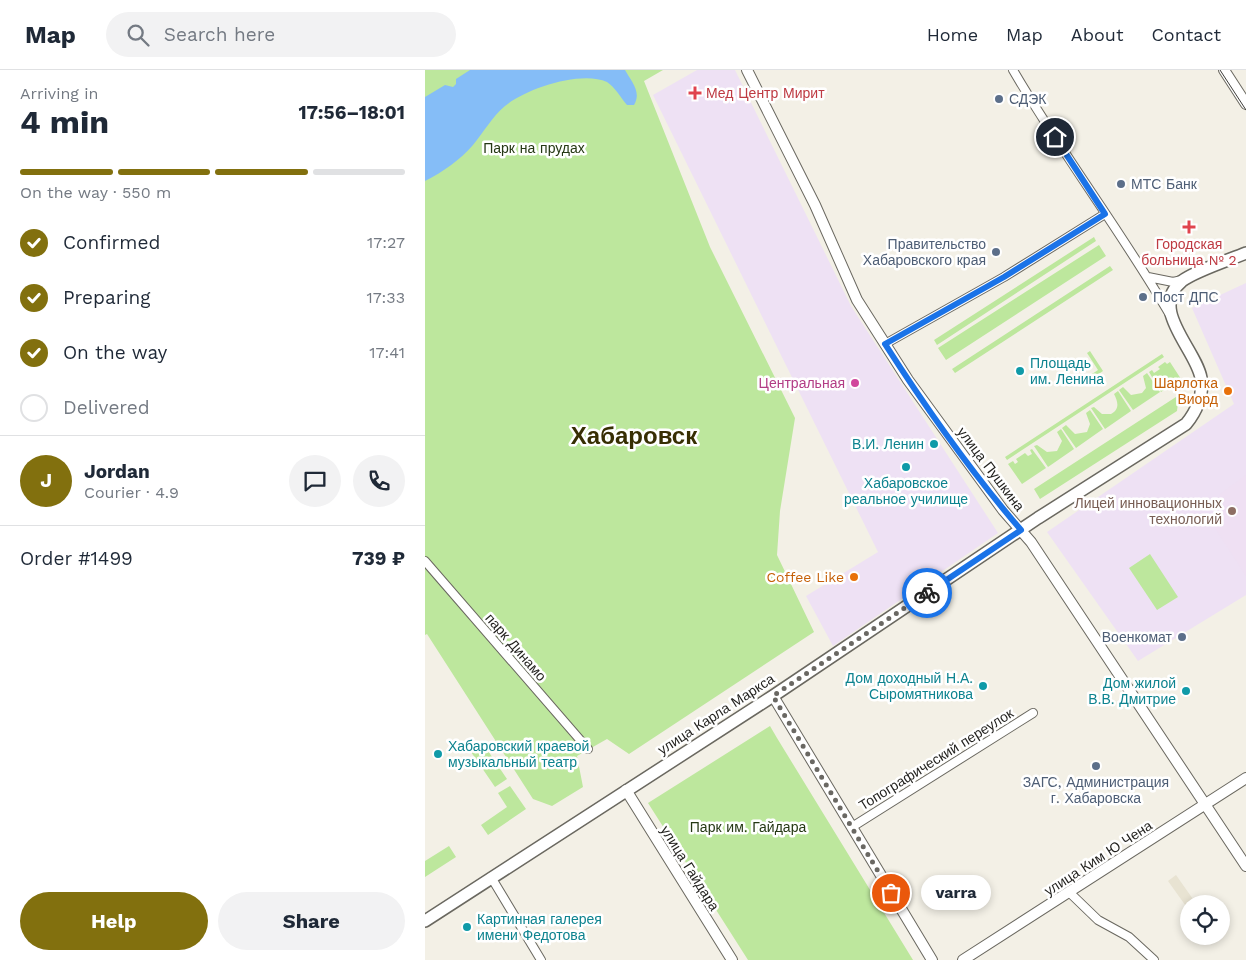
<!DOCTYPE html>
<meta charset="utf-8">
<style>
:root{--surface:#fff;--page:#f2f2f3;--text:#1f2937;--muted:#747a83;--line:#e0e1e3;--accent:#82700e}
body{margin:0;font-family:"Work Sans",sans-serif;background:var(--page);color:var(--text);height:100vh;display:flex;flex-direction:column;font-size:19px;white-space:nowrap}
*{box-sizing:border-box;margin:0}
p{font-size:16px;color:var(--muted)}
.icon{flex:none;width:28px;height:28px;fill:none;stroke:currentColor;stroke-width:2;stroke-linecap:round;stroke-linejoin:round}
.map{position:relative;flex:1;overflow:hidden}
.panel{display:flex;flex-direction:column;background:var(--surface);width:425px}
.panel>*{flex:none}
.fabs{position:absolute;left:755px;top:825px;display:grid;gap:10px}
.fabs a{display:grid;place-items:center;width:50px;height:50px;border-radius:50%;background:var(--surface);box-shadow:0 2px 8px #0003;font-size:25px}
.pin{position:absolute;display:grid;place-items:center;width:42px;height:42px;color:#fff;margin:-21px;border:2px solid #fff;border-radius:50%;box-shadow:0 1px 5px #0007}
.courier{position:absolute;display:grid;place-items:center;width:50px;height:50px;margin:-25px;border:4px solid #1a73e8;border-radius:50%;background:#fff;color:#222;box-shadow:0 1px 6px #0007}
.bubble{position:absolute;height:35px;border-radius:18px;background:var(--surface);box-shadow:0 2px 8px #0003;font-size:16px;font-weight:700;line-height:35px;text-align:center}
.summary em{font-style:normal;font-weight:700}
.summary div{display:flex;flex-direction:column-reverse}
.summary{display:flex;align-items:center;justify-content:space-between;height:85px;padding:0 20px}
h1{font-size:32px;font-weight:700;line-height:38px}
.bar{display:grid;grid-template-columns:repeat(4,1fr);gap:8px 5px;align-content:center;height:60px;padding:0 20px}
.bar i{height:6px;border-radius:4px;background:var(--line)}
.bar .active{background:var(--accent)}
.bar p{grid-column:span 4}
.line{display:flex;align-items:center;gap:12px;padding:0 20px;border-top:1px solid var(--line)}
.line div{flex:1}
.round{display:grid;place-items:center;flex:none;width:52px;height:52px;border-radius:26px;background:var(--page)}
ol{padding:0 20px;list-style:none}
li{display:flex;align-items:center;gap:15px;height:55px}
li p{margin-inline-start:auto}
li .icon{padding:5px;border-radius:50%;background:var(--accent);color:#fff;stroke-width:4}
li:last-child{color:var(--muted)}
li i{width:28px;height:28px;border:2px solid var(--line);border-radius:50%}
.primary-button{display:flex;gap:10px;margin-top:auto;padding:10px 20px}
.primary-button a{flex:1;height:58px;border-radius:30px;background:var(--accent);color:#fff;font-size:20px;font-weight:700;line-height:58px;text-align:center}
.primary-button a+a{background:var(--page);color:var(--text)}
header{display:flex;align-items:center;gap:30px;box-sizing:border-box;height:70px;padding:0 25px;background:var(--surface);border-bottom:1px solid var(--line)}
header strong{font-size:24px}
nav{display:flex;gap:28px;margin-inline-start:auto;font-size:18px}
.search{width:350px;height:45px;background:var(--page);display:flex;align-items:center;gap:12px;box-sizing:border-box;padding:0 18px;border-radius:28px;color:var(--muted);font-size:19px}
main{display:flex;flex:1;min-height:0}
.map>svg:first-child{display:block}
.commercial{fill:#eee1f4}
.built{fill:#e8e3d2}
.education{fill:#efe0f3}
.green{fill:#bde79d}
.water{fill:#85bdf7}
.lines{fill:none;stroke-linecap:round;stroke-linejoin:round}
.street-casing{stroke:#6a6860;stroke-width:10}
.secondary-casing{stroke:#6a6860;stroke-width:12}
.primary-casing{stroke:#6a6860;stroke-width:14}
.street{stroke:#fff;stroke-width:8}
.secondary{stroke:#fff;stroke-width:10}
.primary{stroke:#fff;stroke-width:11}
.tram{stroke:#3e3d39;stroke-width:1}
.done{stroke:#6a6863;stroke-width:5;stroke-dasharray:0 9}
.route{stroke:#1a73e8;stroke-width:6}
.health-dot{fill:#e0444e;stroke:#fff;stroke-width:2}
.service-dot{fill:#5c6f8a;stroke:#fff;stroke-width:2}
.culture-dot{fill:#0f9aa8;stroke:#fff;stroke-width:2}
.hotel-dot{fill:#d1479c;stroke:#fff;stroke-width:2}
.food-dot{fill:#e8710a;stroke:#fff;stroke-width:2}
.education-dot{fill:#8d6e63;stroke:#fff;stroke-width:2}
.labels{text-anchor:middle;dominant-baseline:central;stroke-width:5;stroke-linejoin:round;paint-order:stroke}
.health-label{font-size:14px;fill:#be3a42;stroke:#fff;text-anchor:start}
.service-label{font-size:14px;fill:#4e5e75;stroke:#fff;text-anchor:start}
.park-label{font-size:14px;fill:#253814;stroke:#fff}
.culture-label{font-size:14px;fill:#0d838f;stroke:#fff;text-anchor:start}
.hotel-label{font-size:14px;fill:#b23c85;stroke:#fff;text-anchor:end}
.food-label{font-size:14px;fill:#c56008;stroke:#fff;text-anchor:end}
.street-label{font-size:14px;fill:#201f1c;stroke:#fff}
.education-label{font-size:14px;fill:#785e54;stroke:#fff;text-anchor:end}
.town-label{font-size:24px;font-weight:bold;fill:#372e03;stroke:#fff}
</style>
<header>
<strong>Map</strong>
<div class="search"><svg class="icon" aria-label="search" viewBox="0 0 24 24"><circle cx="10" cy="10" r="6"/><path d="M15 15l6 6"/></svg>Search here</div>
<nav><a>Home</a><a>Map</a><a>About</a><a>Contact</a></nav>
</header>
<main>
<section class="panel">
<div class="summary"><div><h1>4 min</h1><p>Arriving in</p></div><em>17:56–18:01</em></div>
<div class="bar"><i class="active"></i><i class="active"></i><i class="active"></i><i></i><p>On the way · 550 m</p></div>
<ol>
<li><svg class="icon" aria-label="check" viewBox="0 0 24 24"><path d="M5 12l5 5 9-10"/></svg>Confirmed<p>17:27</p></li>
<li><svg class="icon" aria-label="check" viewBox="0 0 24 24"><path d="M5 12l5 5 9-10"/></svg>Preparing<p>17:33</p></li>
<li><svg class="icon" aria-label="check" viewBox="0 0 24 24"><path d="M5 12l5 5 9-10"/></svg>On the way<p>17:41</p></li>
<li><i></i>Delivered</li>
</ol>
<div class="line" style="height:90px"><b class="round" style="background:var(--accent);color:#fff">J</b><div><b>Jordan</b><p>Courier · 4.9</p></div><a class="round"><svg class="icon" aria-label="chat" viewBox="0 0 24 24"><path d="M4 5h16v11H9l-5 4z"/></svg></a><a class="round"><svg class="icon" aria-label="phone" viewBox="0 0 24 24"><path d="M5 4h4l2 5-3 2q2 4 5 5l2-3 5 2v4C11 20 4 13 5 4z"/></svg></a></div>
<div class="line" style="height:65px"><div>Order #1499</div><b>739 ₽</b></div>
<div class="primary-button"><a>Help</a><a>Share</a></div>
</section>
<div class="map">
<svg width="821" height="890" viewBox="0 0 821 890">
<rect width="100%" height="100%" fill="#f3f0e6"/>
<path class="commercial" d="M 272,0 L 310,0 L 426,236 L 573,463 L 408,576 L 381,526 L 453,482 L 228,25 Z
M 821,213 L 821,525 L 713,591 L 622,462 L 809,334 L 767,238 Z"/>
<path class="built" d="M 751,805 L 770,832 L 778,827 L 783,834 L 764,834 L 763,839 L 743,811 Z"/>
<path class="education" d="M 821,405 L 821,506 L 790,458 L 795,424 Z"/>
<path class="green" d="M 0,0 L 238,0 L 219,11 L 285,177 L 370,348 L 355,441 L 352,485 L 389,562 L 204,684 L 182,669 L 152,686 L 158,717 L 127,736 L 108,729 L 2,564 L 0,565 Z
M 669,167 L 671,171 L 512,275 L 509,270 Z
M 674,175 L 681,186 L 521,290 L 513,278 Z
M 685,196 L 688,200 L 530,303 L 527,299 Z
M 665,281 L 678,301 L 657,315 L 655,312 L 673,300 L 662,283 Z
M 737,284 L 739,287 L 582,390 L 580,387 Z
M 740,292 L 742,294 L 745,292 L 756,309 L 736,322 L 724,302 L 727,300 L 729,303 L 735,299 L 733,297 Z
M 722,303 L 735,322 L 708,340 L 694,320 L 698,317 L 706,325 L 717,323 L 721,318 L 718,306 Z
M 693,321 L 706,341 L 680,359 L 666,338 L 669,337 L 677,344 L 686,344 C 695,339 693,332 689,324 Z
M 754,325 L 752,341 L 615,429 L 609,419 Z
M 665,340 L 678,359 L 651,378 L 637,358 L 641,355 L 650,364 L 662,362 L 665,354 L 661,343 Z
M 636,359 L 649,379 L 623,397 L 609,376 L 612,375 L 622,382 L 632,381 L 637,371 L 632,362 Z
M 607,379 L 621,398 L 597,414 L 583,394 L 588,391 L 590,394 L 593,392 L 591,389 L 600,383 L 603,386 L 607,384 L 605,380 Z
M 725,484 L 753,527 L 732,540 L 704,498 Z
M 345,656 L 352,668 L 488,890 L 323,890 L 223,733 Z
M 57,672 L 82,709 L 70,717 L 44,679 Z
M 85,716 L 101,739 L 63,765 L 56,755 L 82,737 L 73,723 Z
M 24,776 L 31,787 L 0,807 L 0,791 Z"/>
<path class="water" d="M 45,0 L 200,0 C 206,11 217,22 209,35 L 202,35 C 196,28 190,17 182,12 C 156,0 100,19 80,36 C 66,48 59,62 48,75 C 35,90 18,102 0,111 L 0,27 L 20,15 L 28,17 L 31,14 L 31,9 Z"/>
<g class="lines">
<defs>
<path id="street" d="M 588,0 C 637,84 696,161 745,245
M 723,207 L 748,212 L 757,210
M 460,274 L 579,207 L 680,144
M 0,491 L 163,679
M 427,757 L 608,643
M 66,807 L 116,890
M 645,823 L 673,850 L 704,867 L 729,890"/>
<path id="secondary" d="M 322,0 L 390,135 L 432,230 L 483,310 L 578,440 L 606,472 L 821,796
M 799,0 L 821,34
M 348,626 L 507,890
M 201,720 L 307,890
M 538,890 L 821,708"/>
<path id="primary" d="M 0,851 L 348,626 L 613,448 L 761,354 C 771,342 779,325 776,308 C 771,279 723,239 757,211 C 770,201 804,190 821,183"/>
</defs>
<use href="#street" class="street-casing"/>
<use href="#secondary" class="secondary-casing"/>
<use href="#primary" class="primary-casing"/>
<use href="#street" class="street"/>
<use href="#secondary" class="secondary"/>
<use href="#primary" class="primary"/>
<path class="tram" d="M 795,0 L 821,40"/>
</g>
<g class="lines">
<path class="done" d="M 466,823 L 348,626 L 502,523"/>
<path class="route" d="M 502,523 L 596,460 C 546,402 501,338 460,274 L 579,207 L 680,144 L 630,67"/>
</g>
<g class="health-dot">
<path d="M267.5 15.5h5v5h5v5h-5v5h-5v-5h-5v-5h5z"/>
<path d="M761.5 149.5h5v5h5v5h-5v5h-5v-5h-5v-5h5z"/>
</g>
<g class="service-dot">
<circle cx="574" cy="29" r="5"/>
<circle cx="696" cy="114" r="5"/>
<circle cx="571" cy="182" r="5"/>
<circle cx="718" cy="227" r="5"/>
<circle cx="757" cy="567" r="5"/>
<circle cx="671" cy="696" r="5"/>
</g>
<g class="culture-dot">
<circle cx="595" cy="301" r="5"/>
<circle cx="509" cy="374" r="5"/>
<circle cx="481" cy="397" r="5"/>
<circle cx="558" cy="616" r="5"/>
<circle cx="761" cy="621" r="5"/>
<circle cx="13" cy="684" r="5"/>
<circle cx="42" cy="857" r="5"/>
</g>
<circle class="hotel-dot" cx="430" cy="313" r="5"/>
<g class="food-dot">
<circle cx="803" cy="321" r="5"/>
<circle cx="429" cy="507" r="5"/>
</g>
<circle class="education-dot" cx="807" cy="441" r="5"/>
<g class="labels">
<g class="health-label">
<text x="281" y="23">Мед Центр Мирит</text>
<text x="764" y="174" text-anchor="middle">Городская<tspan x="764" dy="16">больница № 2</tspan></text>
</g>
<g class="service-label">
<text x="584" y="29">СДЭК</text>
<text x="706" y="114">МТС Банк</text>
<text x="561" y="174" text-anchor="end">Правительство<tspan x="561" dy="16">Хабаровского края</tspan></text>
<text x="728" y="227">Пост ДПС</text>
<text x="747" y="567" text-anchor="end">Военкомат</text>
<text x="671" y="712" text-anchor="middle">ЗАГС, Администрация<tspan x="671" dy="16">г. Хабаровска</tspan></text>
</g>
<g class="park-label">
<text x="109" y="78">Парк на прудах</text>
<text x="323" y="757">Парк им. Гайдара</text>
</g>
<g class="culture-label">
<text x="605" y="293">Площадь<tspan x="605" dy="16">им. Ленина</tspan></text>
<text x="499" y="374" text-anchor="end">В.И. Ленин</text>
<text x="481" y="413" text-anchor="middle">Хабаровское<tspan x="481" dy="16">реальное училище</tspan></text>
<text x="548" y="608" text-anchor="end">Дом доходный Н.А.<tspan x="548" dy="16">Сыромятникова</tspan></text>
<text x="751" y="613" text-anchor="end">Дом жилой<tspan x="751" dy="16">В.В. Дмитрие</tspan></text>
<text x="23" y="676">Хабаровский краевой<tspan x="23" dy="16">музыкальный театр</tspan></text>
<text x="52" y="849">Картинная галерея<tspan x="52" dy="16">имени Федотова</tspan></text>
</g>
<g class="hotel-label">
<text x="420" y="313">Центральная</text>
</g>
<g class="food-label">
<text x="793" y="313">Шарлотка<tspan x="793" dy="16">Виорд</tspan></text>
<text x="419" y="507">Coffee Like</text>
</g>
<g class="street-label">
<text transform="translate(566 399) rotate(53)">улица Пушкина</text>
<text transform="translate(91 577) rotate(49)">парк Динамо</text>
<text transform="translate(291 644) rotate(-33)">улица Карла Маркса</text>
<text transform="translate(511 689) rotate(-32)">Топографический переулок</text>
<text transform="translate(673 788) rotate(-33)">улица Ким Ю Чена</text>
<text transform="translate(265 798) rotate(58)">улица Гайдара</text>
</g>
<g class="education-label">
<text x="797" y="433">Лицей инновационных<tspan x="797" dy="16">технологий</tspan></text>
</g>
<g class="town-label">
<text x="209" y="366">Хабаровск</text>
</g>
</g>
</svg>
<div class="fabs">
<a><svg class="icon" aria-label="locate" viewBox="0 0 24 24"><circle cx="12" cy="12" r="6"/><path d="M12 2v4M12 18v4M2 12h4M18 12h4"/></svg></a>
</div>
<div class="pin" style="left:466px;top:823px;background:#ea580c"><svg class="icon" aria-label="bag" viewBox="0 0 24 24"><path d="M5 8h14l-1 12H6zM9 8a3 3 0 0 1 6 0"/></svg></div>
<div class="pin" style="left:630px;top:67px;background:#1f2937"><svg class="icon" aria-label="home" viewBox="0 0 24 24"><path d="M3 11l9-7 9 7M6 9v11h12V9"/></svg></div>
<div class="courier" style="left:502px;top:523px"><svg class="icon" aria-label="bike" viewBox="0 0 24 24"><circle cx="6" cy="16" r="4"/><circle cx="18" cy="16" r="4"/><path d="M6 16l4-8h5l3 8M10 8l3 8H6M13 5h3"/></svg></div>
<div class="bubble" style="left:496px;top:805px;width:70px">varra</div>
</div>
</main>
